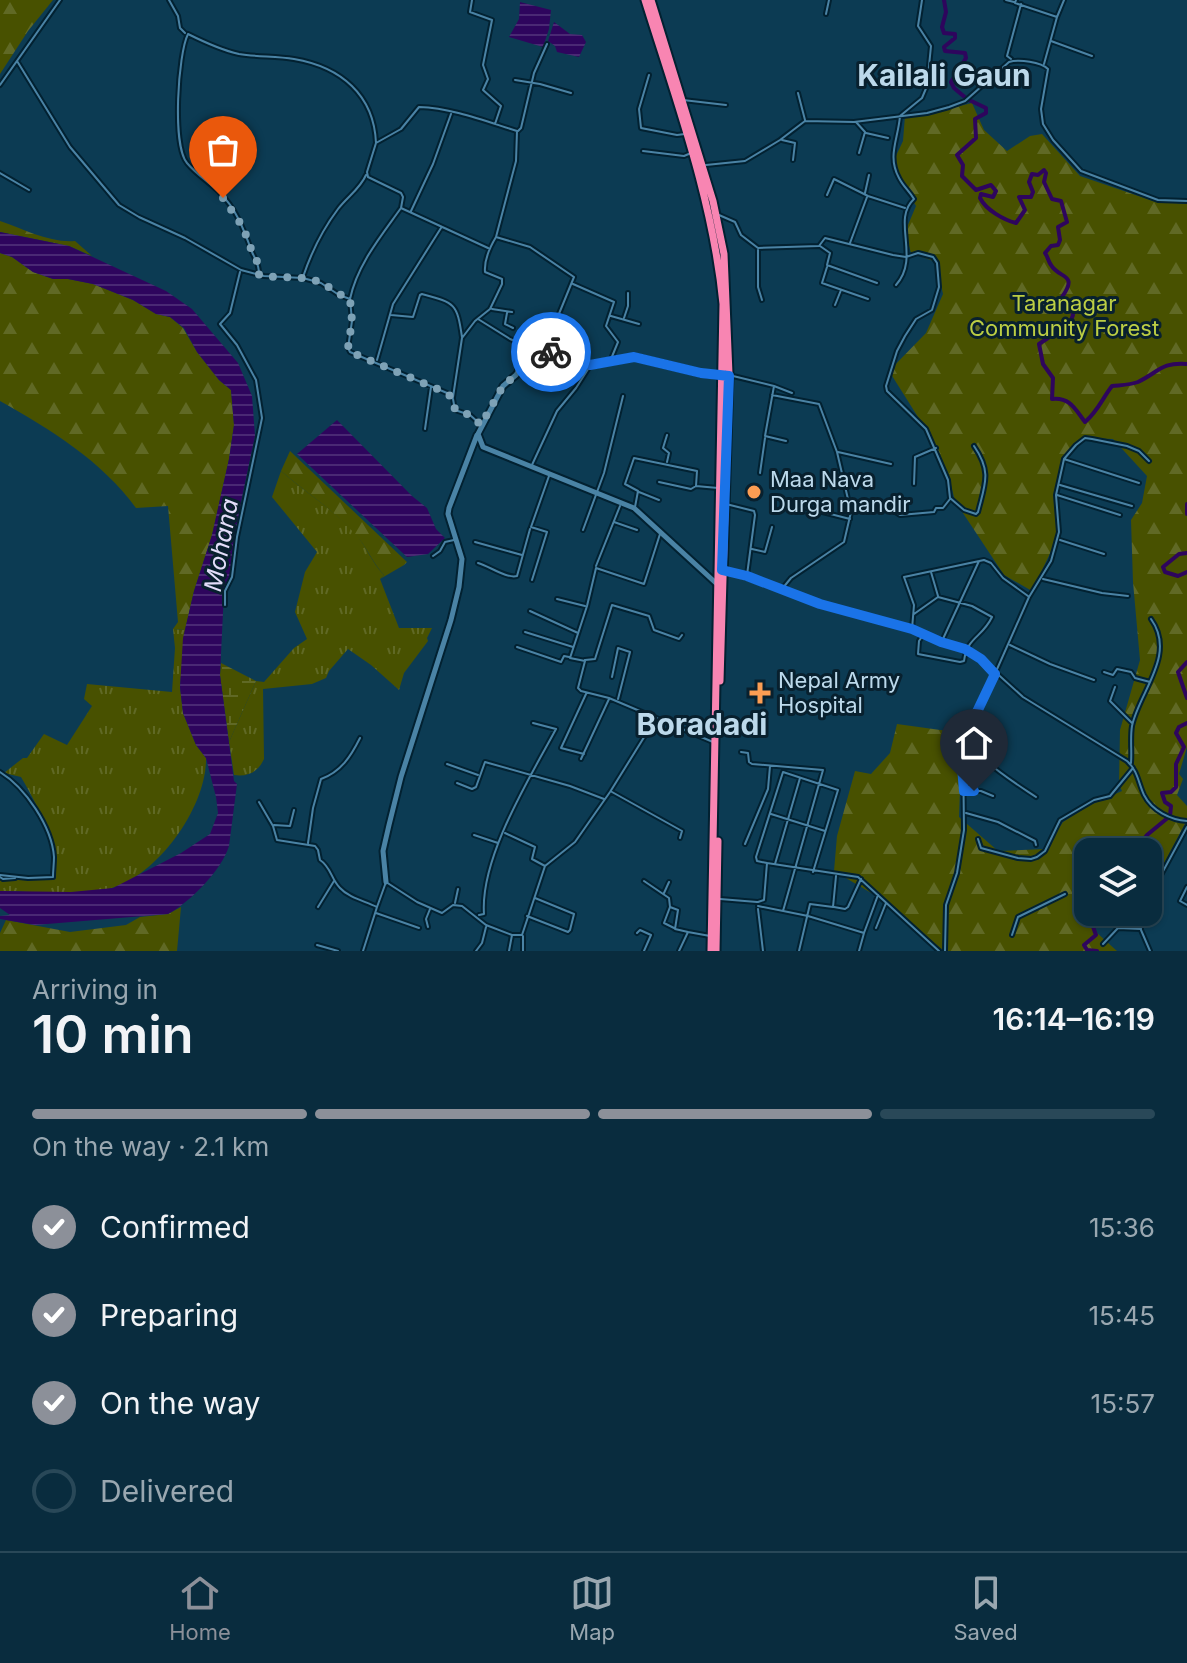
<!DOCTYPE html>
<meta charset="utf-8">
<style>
:root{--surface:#092c3e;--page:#173849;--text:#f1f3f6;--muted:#99a7b0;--line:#294858;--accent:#8c9099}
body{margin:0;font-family:Inter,sans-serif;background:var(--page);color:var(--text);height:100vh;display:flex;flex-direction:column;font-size:30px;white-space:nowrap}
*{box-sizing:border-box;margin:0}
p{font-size:26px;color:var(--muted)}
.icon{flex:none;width:44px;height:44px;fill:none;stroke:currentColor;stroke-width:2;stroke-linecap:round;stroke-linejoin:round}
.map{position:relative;height:951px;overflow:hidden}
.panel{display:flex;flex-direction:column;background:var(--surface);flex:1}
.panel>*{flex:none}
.fabs{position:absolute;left:1074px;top:838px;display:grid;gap:16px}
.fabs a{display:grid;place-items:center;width:88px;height:88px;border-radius:16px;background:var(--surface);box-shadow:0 2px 6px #0004,0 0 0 2px var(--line);font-size:40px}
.pin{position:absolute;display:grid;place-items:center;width:68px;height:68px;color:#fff;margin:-82px -34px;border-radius:50% 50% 50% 0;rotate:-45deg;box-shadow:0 0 8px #0007}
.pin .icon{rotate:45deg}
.courier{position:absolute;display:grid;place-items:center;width:80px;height:80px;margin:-40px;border:6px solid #1a73e8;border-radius:50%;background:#fff;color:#222;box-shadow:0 2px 10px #0007}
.summary em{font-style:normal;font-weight:600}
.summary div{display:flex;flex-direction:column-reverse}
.summary{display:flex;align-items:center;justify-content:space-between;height:136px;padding:0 32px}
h1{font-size:52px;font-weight:600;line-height:60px}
.bar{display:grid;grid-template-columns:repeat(4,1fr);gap:12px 8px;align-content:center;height:96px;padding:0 32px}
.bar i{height:10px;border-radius:6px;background:var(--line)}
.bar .current{background:var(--accent)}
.bar p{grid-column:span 4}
ol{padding:0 32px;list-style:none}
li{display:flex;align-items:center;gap:24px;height:88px}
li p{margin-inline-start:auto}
li .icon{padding:8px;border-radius:50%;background:var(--accent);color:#fff;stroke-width:4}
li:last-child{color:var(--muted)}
li i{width:44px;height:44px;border:4px solid var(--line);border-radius:50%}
.menu{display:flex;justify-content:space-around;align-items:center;height:112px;border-top:2px solid var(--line);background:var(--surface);font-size:22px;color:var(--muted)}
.menu a{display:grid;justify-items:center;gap:4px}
.menu .current{color:var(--accent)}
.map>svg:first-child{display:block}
.grass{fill:url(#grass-tufts)}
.forest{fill:url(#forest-firs)}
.wetland{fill:url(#wetland-marsh)}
.water{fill:url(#water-rules)}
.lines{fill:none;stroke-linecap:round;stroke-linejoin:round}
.canal{stroke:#2e055d;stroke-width:4}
.street-casing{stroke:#022131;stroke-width:6}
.secondary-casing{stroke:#022131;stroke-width:9}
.highway-casing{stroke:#022131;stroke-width:11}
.street{stroke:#4a83a5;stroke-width:2}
.secondary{stroke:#4a83a5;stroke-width:5}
.highway{stroke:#f885b2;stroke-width:7}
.done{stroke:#7ea2b6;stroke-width:8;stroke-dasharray:0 14.4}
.route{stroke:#1a73e8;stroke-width:10}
.poi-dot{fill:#fc9d53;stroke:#08202e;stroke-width:3}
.labels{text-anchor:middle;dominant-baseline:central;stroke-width:6;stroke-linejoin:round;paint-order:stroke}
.park-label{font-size:22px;fill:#bcce44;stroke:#08202e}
.poi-label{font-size:22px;fill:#bcd9eb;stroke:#08202e;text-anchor:start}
.water-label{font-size:24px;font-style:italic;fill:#e3ddfa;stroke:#08202e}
.district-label{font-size:30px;font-weight:bold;fill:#bcd9eb;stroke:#08202e}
</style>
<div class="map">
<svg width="1187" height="951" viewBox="0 0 1187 951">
<defs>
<pattern id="grass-tufts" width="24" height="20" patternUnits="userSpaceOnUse" patternTransform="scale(2)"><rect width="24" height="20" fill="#485100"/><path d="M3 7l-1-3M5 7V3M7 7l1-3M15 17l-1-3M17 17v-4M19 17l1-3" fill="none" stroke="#606925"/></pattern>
<pattern id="forest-firs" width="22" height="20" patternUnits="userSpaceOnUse" patternTransform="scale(2)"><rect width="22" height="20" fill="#485100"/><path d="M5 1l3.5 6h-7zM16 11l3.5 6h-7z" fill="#606925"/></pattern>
<pattern id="wetland-marsh" width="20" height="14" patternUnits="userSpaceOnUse" patternTransform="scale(2)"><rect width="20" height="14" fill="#485100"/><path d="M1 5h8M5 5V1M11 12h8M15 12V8" fill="none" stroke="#606925"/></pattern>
<pattern id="water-rules" width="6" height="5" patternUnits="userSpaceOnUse" patternTransform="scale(2)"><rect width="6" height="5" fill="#2e055d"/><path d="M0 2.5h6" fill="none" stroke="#4a2974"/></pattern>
</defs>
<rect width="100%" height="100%" fill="#0c3b53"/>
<path class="grass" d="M 281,471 C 305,492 333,509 355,533 C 366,546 372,563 384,575 L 380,579 L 399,628 L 432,628 L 427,638 L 428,641 L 404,673 L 399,690 L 371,665 L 348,649 L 329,671 L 326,678 L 312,684 L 263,689 L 264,759 C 258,772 248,777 234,775 L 229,742 L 256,681 L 264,682 L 294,648 L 307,639 L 295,612 L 305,572 L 317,552 L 272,497 Z
M 173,629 L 185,630 L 180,687 L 183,713 L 196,745 L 206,758 C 207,806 159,874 112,888 C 77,898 36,891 0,891 L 0,879 L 52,878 L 55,875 C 55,838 39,808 21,777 L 4,773 L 23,758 L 27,758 L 44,734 L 67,745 L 92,706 L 84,699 L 87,684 L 172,692 L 175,648 Z"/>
<path class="forest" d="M 0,0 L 53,0 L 28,31 L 0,74 Z
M 972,103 L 984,130 L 1007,151 L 1030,136 L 1042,134 L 1080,176 L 1153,201 L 1187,204 L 1187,747 L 1179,774 L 1183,779 L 1177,795 L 1187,806 L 1187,820 L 1153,884 L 1148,885 L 1148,852 L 1088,852 L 1088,912 L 1095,912 L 1087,924 L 1117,951 L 944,951 L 878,897 L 834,871 L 837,836 L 855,771 L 871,774 L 890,753 L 897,724 L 962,733 L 959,817 L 998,851 L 1045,849 L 1063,822 L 1088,806 L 1122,791 L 1119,785 L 1120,730 L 1140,660 L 1133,582 L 1131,520 L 1142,503 L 1147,476 L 1113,439 L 1086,438 L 1077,442 L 1064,457 L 1057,480 L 1056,541 L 1032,591 L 1004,575 L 955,501 L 948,473 L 935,444 L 889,371 L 926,333 L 943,294 L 936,262 L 911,253 L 905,232 L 916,206 L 898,176 L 894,160 L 903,141 L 905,116 L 927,114 Z
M 0,221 C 24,229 49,243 75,241 L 92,256 L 69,246 L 0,232 Z
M 0,253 L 12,257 L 33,272 L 53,279 L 68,279 L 93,284 L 133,300 L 156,314 L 170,317 L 183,328 L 197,352 L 219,380 L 231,390 L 234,425 L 229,459 L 212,535 L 194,591 L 185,630 L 173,629 L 178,622 L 168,506 L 136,508 C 102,461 50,429 0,401 Z
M 290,451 L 407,562 L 404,565 L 380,579 L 384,575 C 372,562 366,545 354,533 C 333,509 305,492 281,471 Z
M 181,907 L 177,951 L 0,951 L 0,933 L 6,920 L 70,932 L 126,925 L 140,917 L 168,914 Z"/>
<path class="wetland" d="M 221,663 L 256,681 L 229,742 L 220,675 Z"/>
<path class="water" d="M 520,2 L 551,10 L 549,29 L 543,47 L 509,37 L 519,19 Z
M 554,22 L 570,34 L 582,35 L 586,42 L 579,57 L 557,52 L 555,46 L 548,41 Z
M 0,232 L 69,246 L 166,291 L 192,309 L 238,363 L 252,396 L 255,436 L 241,502 L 232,574 L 224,591 L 220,675 L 234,781 L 237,784 L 229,846 C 222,870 189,903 168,914 L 35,925 L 0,919 L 0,916 L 10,915 L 0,908 L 0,891 L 71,892 L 113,888 L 181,853 L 210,834 L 218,813 L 216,797 L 206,758 L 196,745 L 183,713 L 180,687 L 183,638 L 194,591 L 212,535 L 229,459 L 234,425 L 231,390 L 219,380 L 197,352 L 184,328 L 170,317 L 156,314 L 133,300 L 93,284 L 68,279 L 53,279 L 33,272 L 12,257 L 0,253 Z
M 337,420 L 412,496 L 427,508 L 436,529 L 445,538 L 428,554 L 407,557 L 297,454 Z"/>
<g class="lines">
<path class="canal" d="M 944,0 L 946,12 L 942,27 L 944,33 L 955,34 L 955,38 L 944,47 L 945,51 L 965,53 L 966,58 L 951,82 L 954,88 L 967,99 L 986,108 L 986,113 L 975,119 L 976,138 L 957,155 L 963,165 L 962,176 L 976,190 L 991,185 L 996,191 L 993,197 L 981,194 L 980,198 C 986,210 1004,220 1016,223 L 1025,210 L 1019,197 L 1031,197 L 1033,192 L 1029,182 L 1032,174 L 1038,175 L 1044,170 L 1046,173 L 1044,182 L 1052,199 L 1061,201 L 1067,222 L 1058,227 L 1060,240 L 1058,245 L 1051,246 L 1045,253 C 1048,257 1048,261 1051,265 C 1059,279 1079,273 1062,297 L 1065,306 L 1071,307 L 1073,315 L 1070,323 L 1063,327 L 1055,324 L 1048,338 L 1039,344 L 1043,364 L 1053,378 L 1052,399 C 1070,397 1075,409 1085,422 C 1098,411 1102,399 1112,386 C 1121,385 1130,385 1138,382 C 1159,372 1161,362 1187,364
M 1187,504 L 1187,514
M 1187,553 L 1179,554 L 1163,567 L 1165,572 L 1178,576 L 1187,572
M 1187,662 L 1178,672 L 1187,698
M 1131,852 L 1136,850 L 1147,835 L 1170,816 L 1171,806 L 1165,802 L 1162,793 L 1171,792 L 1176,787 L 1176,764 L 1184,747 L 1176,733 L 1179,727 L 1187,723
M 1097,951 L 1087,950 L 1084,945 L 1096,935 C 1092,925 1090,920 1098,912"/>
<defs>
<path id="street" d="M 169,0 L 178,16 L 180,28 L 185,33
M 472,0 L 470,12 L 492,20 L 483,65 L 488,79 L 483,90 L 501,106 L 495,124
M 1006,0 L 1014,2
M 1016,0 L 1015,3 L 1057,17
M 826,14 L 829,0
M 1051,41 L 1092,56
M 1011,59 L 1007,56 L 1021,4
M 17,61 L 70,147 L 119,205 L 139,217 L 185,238 L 241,270 L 264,276 L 303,278 L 321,283 L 339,295 L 350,299 L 352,321 L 348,348 L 350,352 L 447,393 L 453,399 L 455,410 L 470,415 L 480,424
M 1044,64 L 1057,17 L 1064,0
M 649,75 L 639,109 L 641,128 L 677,135 L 685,134
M 515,80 L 540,84 L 571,93
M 0,85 L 60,0
M 798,93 L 805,120
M 683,100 L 726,105
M 856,122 L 865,132 L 859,153
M 518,131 L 521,128 L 534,73 L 547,44
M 866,133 L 888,138
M 782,140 L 795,143 L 793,160
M 643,151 L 684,156 L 691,153
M 706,165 L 745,161 L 780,140 L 805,121 L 854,122 L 927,113 L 949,107 L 965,101 L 1009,62 C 1019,59 1041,62 1048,69 L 1041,109 L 1043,124 L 1053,140 L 1081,171 L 1158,200 L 1187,201
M 0,173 L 29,190
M 865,193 L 869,175
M 827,195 L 834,179 L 868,196 L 905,208
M 401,208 L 403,197 L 401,193 L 368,177 L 367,172 L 376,143 L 401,129 L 419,107 C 452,108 485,121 517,131 L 516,161 L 496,237
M 411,211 L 433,164 L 451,114
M 719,215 L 735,222 L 741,235 L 758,248 L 819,246 L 825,238 L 893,255 L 906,257 L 918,253 L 933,257 L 937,263 L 939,287 L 932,310 L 916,319 L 905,336 L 897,351 L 886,386 L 887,391 L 926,429 L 948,480 L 950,498 L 964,510 L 976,514 L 978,512 C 985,484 992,472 974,446
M 850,243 L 867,197
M 820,246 L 830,253 L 827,265 L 877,283
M 758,250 L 758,287 L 762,300
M 827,267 L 822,283 L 868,299
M 259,274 C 259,264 256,261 252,252 C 244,230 236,208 219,192 C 209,182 196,174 187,163 C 172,145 178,54 188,34 C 204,42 221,50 239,54 C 257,57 276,56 294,59 C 341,67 374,95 376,143
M 303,277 C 311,253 323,229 338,209 C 347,197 360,189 366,175
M 573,284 L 614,302 L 606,326 L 618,342 L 611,359
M 896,285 C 921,257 891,220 914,199 C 909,191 903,186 899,178 C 887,156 898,140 900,116 L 922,98 L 927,86 L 931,46 L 918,26 L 922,0
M 350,299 C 357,265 381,236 401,208 L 488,248
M 835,305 L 841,290
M 492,309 L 512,312
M 507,313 L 505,324 L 513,328
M 391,315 L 413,317 L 420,295 L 422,294 C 455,303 457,303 462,337
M 611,316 L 639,324
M 624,318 L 628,306 L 628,293
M 478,319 L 510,339 L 532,348
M 553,332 L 578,341
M 377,360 L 393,304 L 441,228
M 733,376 L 774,386 L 765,436 L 786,441
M 774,386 L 792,393
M 772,395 L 819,404 L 837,452 L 851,512 L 844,542 L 791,578 L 782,589
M 453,397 L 462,338 L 475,321 L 490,309 L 502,284 L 502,279 L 485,272 C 484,260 490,247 496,237 L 530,247 L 574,277 L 545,348
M 425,429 L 431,387
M 667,435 L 663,448 L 669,453 L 667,462
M 838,452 L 891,464
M 1064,459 L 1139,483
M 531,467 L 557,411 L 576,388 L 590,366
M 760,473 L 765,438
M 659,482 L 691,489 L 696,486 L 718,488
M 914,484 L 915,457 L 936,448
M 1060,485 L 1132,506
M 639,492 L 659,500
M 1057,495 L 1120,515
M 850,503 L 886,506 L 900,515 L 934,512 L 936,508 L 943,508 L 950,499
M 726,504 L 754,511 L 755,515 L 747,575
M 635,507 L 638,491 L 625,484 L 634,458 L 697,471 L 696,486
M 803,507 L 850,519
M 614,522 L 637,530
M 583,530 L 604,473 L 623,396
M 660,534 L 644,584 L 596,568 L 587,606 L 570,658 L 585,661 L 578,688 L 581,691 L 609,698 L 713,742
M 1060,540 L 1104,554
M 475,542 L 522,555
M 752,549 L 765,552 L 772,527
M 433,556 L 440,551 L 445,542 L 454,540
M 478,563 C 489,566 507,579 517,576 L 530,529
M 596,566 L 620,506
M 727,571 L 820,604 L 912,629 L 941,642 L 965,649 L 981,659 L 1023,697 L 1127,761 C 1138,771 1138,782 1144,795 C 1152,811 1171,820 1187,821
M 931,572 L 938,596
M 1043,579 L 1102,593 L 1128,596
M 532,580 L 547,532 L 531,527 L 549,476
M 557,599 L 585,606
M 225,605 L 225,591 L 232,577 L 237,537 L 262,418 L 256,380 L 237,345 L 220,324 L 230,313 L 240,272
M 530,611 L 578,633
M 914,614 L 938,597 L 972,606 L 992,617 C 982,638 967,637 964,661 L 960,662 L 918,654 L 919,641 L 923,635
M 912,629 L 914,605 L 904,577 L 984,560 L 991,563 L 1003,578 L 1028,596
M 525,632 L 573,647
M 942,641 L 979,561
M 1010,645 L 1050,664 L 1094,680
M 517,647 L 561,662 L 564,656 L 569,657
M 585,660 L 595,659 L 612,605 L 649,616 L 654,630 L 679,639 L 682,635
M 1104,672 L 1113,675 L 1117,669 L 1131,672 L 1135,678 L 1150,682
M 612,677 L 618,648 L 630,652 L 618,699
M 1115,687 L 1110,701 L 1132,723
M 967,736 C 974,742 975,750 982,757 C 997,772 1018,785 1036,797
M 741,752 L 748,753 L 749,762 L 752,764 L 823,770 L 783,911
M 584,754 L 561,748 L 586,694
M 581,759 L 609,699
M 1131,763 C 1132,751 1130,738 1132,726 C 1139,692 1177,655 1151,619
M 447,764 L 478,775
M 0,772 C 25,787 52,827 54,857 C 54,864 53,870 53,877 L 28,878 L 0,875
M 457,783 L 472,789 L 476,787 L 485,762 L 570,786 L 604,799
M 965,791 L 981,791 L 993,796
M 612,792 L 682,831 L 680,838
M 259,802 L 273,826 L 277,840 L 315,846 L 318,850 L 320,860 C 331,867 331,879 340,888 C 349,898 365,901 377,907 L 386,882 L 417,902 L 442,913 L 453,905 L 462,906 L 486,925 L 512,935 L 509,951
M 966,813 L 998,822 L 1035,841 L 1036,845
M 771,814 L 825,831
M 274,825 L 290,826 L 294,810
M 505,833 L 535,847 L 532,859 L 545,866
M 474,835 L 498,843
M 978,839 L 981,848 L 1018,858 L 1031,859 L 1037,857 L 1045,851 L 1060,820 L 1094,800 L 1110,796 L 1133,768
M 308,843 L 313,808 L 321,779 C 341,772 351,756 360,738
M 745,844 L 768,789 L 770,766
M 767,863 L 757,861 L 756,857 L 783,772 L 838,790 L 813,872
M 775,864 L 800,778
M 0,877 L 3,879 L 15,878
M 644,881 L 669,898 L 670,907 L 678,910 L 675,929 L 688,932
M 1187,887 L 1180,901 L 1187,905
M 664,893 L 669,882
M 720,899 L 757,902
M 1148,899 L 1187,827
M 758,902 L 764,900 L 767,863 L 858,877 L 939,951
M 455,903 L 458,889
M 758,906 L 808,916 L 864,933 L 859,951
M 318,907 L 334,881
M 670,907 L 664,923 L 674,928
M 834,907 L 845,909 L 848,907 L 861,879
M 758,909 L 763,951
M 1140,912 L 1141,930 L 1150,951
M 376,913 L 419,928
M 479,915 L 484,914 C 480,858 529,779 556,729 L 533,723
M 527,916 L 568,932 L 570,930 L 574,914 L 535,898
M 428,927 L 426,919 L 430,909
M 876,928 L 886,903
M 637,933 L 640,930 L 651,935 L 644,951
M 864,933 L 878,895
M 512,935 L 522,935 L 545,866 L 575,842 L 610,792 L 656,718
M 1012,935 L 1018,917 L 1065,894
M 523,936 L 523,951
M 1103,944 L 1118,928 L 1141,929
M 317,945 L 338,951
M 363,951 L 377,907
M 476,951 L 482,943 L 486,927
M 679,951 L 688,932 L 710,936
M 799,951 L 810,904 L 833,907 L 836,876
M 945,951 L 946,905 L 957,873 L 964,830 L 963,746 L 1029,597 L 1051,561 L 1059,532 L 1056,495 L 1064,459 L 1076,445 L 1085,438 L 1092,439 L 1127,446 L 1139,451 L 1149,461"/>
<path id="secondary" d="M 717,584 L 634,508 L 483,447 L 478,434 L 503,386 L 516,375 L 533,350 L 545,349 L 590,365 L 634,357 L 701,373 L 724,376
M 386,882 L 383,851 L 389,825 L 401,777 L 451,620 L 459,587 L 462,559 L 448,514 L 449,508 L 477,435"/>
<path id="highway" d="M 645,0 C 676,100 713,199 723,304 L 711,951
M 651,0 L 713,201 L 724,254 L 729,374 L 720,681
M 716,951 L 718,841"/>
</defs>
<use href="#street" class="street-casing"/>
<use href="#secondary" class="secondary-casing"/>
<use href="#highway" class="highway-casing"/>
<use href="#street" class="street"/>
<use href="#secondary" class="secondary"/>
<use href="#highway" class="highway"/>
</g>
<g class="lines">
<path class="done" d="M 223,198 L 243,227 L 254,257 L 259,264 L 259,275 C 279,279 301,275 320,282 C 330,287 338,295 350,299 L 352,321 L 348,348 L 350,352 L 447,393 L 453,399 L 455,410 L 470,415 L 481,425 L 503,386 L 516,375 L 530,352 L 545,349 L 551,352"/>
<path class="route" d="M 551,352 L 590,365 L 634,357 L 701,373 L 729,376 L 722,570 L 747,576 L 820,604 L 912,629 L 941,642 L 965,649 L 981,659 L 995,674 L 966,735 L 962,767 L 964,791 L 974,791"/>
</g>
<g class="poi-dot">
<circle cx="754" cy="492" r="8"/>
<path d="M756 681h8v8h8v8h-8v8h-8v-8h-8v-8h8z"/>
</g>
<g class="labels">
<g class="park-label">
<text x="1064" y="303">Taranagar<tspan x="1064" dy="25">Community Forest</tspan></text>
</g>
<g class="poi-label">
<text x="770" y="479">Maa Nava<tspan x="770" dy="25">Durga mandir</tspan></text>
<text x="778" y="680">Nepal Army<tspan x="778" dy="25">Hospital</tspan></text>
</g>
<g class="water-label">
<text transform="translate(221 545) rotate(-79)">Mohana</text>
</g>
<g class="district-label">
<text x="944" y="75">Kailali Gaun</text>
<text x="702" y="724">Boradadi</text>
</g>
</g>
</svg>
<div class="fabs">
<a><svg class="icon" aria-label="layers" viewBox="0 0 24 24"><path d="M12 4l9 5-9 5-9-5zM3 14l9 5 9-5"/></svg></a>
</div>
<div class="pin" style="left:223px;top:198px;background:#ea580c"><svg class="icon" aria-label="bag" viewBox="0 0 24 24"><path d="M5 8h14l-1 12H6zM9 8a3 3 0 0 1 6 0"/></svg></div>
<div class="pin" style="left:974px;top:791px;background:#1f2937"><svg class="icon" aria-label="home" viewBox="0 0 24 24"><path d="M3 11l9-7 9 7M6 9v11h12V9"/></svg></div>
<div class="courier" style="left:551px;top:352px"><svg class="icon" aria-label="bike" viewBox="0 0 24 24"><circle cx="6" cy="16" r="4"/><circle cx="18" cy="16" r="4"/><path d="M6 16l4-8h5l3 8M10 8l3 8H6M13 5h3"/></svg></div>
</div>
<section class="panel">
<div class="summary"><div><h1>10 min</h1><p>Arriving in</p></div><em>16:14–16:19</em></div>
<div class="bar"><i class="current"></i><i class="current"></i><i class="current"></i><i></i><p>On the way · 2.1 km</p></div>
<ol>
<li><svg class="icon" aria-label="check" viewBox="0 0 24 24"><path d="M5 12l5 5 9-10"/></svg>Confirmed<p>15:36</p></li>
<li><svg class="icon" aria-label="check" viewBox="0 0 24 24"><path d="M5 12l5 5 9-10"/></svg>Preparing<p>15:45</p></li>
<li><svg class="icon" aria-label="check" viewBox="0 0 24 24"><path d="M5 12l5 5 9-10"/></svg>On the way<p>15:57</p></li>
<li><i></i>Delivered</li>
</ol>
</section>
<nav class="menu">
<a class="current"><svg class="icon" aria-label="home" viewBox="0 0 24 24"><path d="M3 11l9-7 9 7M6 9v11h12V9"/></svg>Home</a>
<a><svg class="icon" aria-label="map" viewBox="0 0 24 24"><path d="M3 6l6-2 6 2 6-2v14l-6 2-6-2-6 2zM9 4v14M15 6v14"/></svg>Map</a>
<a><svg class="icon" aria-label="saved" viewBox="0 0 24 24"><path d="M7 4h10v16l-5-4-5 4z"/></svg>Saved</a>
</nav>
